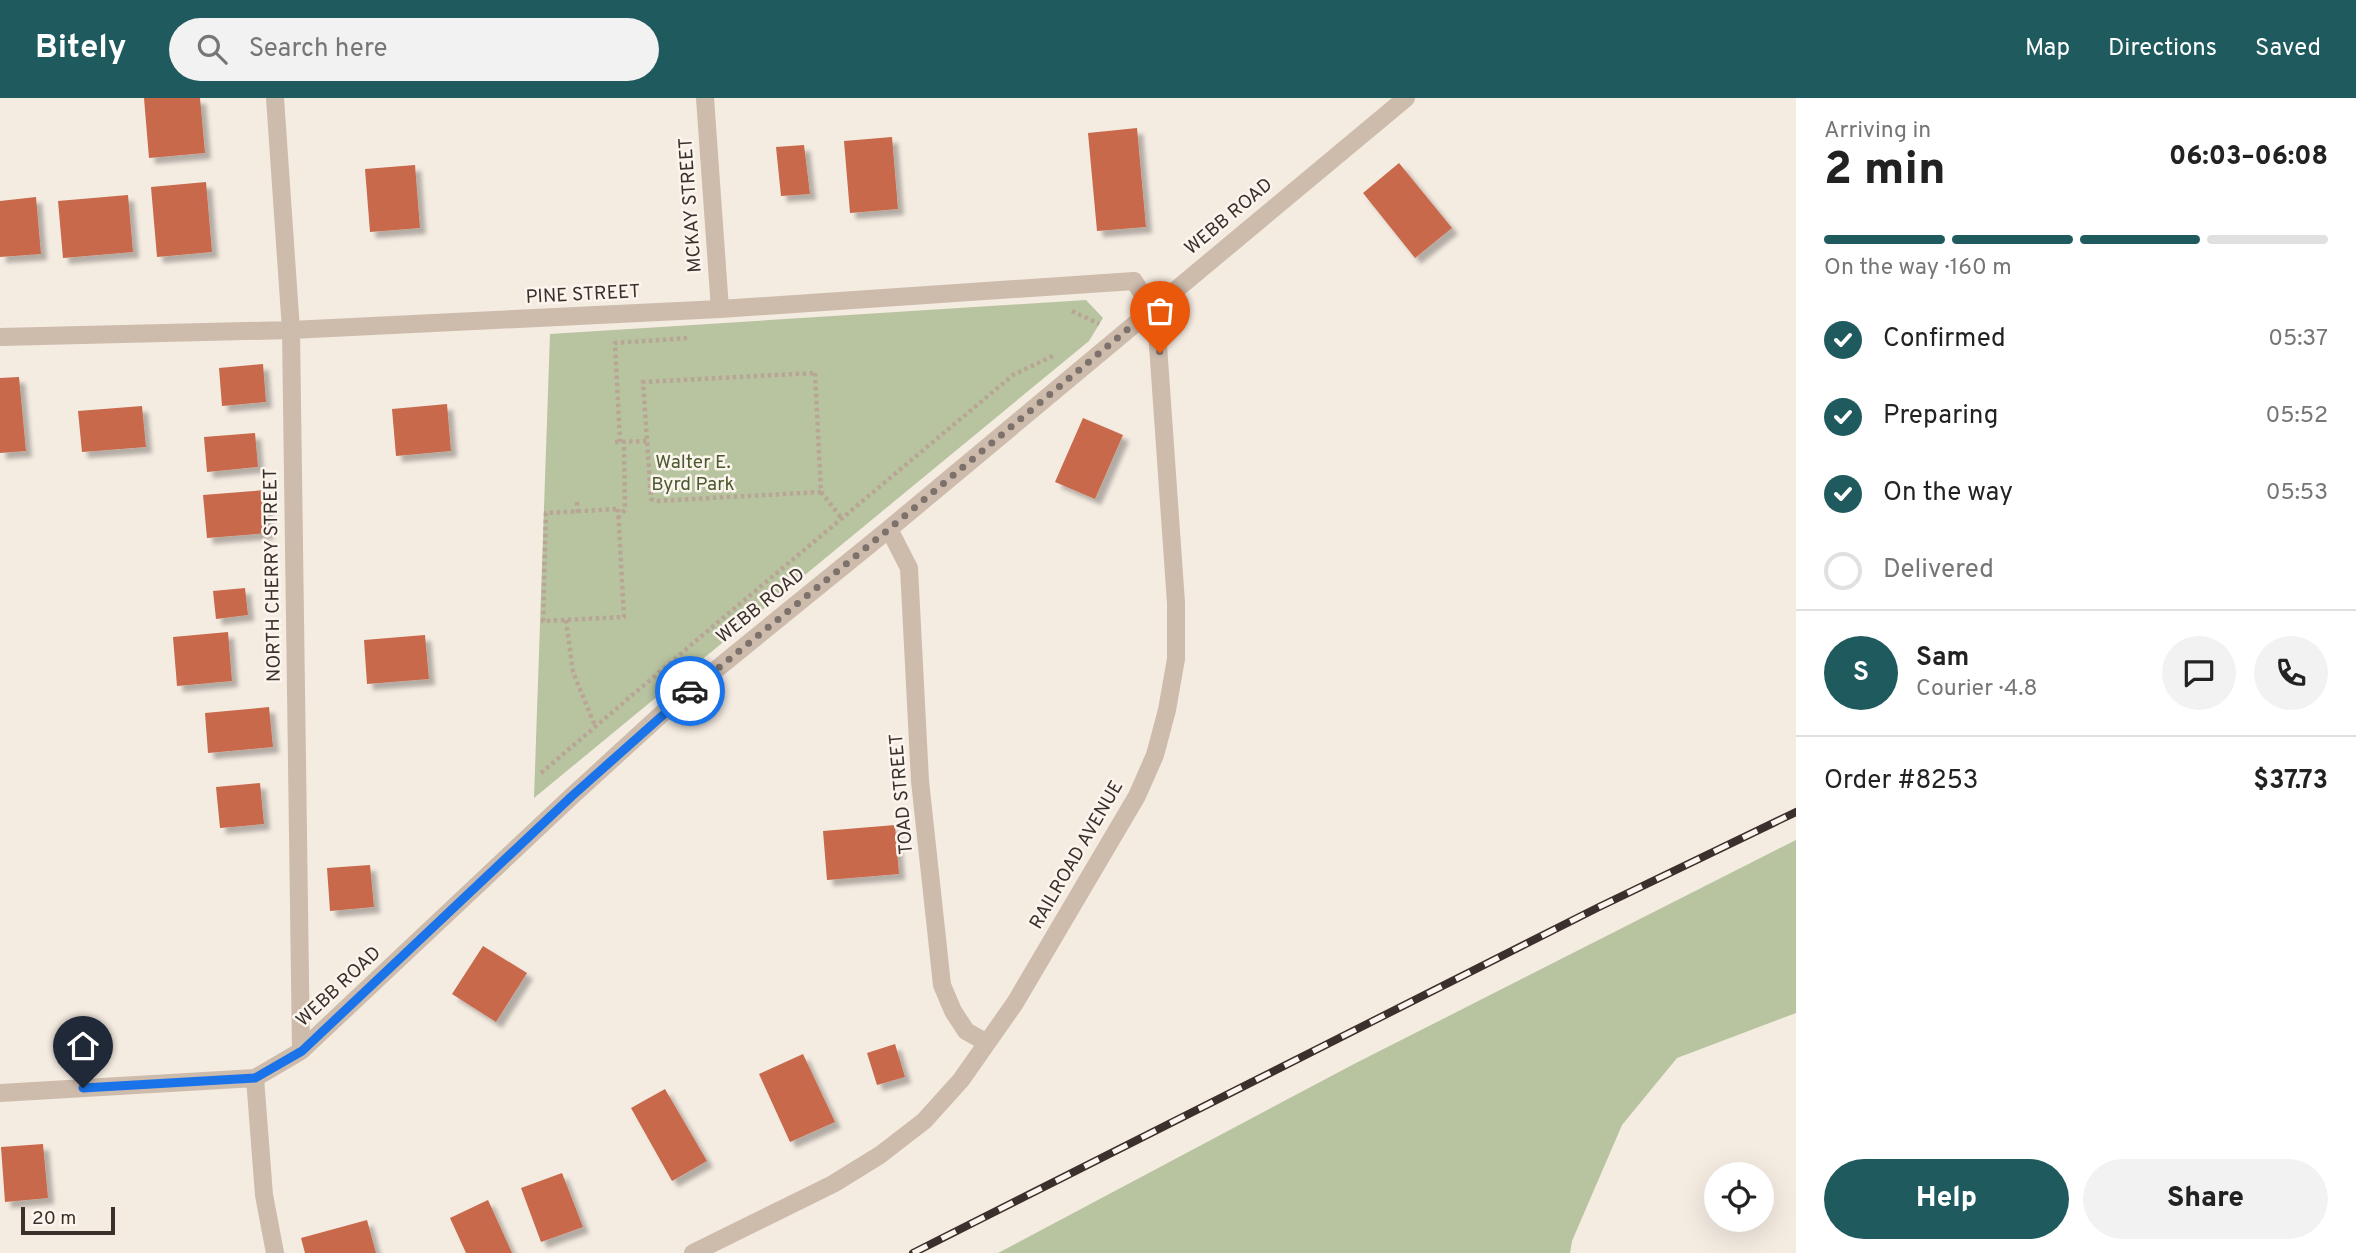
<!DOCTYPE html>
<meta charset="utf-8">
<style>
:root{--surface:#fff;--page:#f2f2f2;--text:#222;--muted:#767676;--line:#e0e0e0;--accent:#1f5a5e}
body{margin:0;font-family:Overpass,sans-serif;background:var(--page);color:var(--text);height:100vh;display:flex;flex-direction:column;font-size:26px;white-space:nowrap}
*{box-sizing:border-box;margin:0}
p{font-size:23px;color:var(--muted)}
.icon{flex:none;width:38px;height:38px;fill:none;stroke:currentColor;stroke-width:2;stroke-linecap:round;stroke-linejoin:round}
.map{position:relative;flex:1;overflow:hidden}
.panel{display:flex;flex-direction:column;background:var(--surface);width:560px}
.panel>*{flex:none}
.tools{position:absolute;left:1704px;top:1064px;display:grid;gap:14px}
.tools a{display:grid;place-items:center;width:70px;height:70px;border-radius:50%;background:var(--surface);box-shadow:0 7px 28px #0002;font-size:35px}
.scale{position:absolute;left:21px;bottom:18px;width:94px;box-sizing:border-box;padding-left:7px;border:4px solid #3b302b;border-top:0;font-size:19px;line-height:24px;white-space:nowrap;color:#3b302b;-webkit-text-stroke:5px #fbf5ee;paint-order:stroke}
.pin{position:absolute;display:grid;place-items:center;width:60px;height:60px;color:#fff;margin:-72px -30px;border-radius:50% 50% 50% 0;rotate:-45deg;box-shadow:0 0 7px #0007}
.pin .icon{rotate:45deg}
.courier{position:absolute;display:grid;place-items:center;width:70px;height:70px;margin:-35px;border:5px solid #1a73e8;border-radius:50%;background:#fff;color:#222;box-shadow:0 2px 9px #0007}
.headline em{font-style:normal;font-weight:800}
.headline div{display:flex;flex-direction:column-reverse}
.headline{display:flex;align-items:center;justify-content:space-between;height:119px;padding:0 28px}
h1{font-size:46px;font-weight:800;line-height:52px}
.bar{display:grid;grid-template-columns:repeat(4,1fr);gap:10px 7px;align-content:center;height:84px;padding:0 28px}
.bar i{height:9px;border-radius:5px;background:var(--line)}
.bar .active{background:var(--accent)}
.bar p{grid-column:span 4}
.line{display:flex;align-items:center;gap:18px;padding:0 28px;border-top:2px solid var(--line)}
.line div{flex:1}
.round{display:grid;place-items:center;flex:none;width:74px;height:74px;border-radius:37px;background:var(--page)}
ol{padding:0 28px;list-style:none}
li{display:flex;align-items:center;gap:21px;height:77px}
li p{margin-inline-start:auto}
li .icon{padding:7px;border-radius:50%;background:var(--accent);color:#fff;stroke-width:4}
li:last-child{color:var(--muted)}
li i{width:38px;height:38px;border:4px solid var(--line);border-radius:50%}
.button{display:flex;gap:14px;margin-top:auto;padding:14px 28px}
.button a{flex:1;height:80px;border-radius:42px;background:var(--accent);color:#fff;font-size:28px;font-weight:800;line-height:80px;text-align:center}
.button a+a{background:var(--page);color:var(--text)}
header{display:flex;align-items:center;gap:42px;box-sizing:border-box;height:98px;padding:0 35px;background:var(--accent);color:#fff}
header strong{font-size:33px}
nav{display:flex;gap:38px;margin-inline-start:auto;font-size:24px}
.search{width:490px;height:63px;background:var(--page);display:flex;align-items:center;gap:18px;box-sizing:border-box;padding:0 24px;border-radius:38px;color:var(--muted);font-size:26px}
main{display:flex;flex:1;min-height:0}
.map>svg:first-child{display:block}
.green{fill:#b8c4a0}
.building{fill:#c8694b;filter:url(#shadow)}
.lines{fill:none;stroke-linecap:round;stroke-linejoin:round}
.path{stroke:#b9a596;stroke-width:4.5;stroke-dasharray:3.5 3.5;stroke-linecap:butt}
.minor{stroke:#cdbbac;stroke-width:18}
.rail-casing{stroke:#3b302b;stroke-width:8}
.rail{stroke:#fbf5ee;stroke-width:5;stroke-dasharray:16;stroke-linecap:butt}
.done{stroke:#7c716b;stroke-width:7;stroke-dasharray:0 12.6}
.route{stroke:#1a73e8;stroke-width:9}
.labels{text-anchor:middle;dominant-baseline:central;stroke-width:5;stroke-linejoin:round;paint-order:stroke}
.street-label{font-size:19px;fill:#3b302b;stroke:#fbf5ee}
.park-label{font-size:19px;fill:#4a5a2e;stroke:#fbf5ee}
</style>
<header>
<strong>Bitely</strong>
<div class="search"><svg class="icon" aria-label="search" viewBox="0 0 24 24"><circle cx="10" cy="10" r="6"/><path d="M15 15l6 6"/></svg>Search here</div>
<nav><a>Map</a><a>Directions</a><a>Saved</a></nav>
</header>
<main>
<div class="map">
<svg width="1796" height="1155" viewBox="0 0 1796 1155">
<defs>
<filter id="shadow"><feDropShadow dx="6" dy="6" stdDeviation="2" flood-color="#0004"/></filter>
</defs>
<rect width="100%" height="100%" fill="#f4ebe1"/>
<path class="green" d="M 1086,202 L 1103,220 L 1089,243 L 534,700 L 550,236 Z
M 1796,742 L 1796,915 L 1677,960 L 1622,1027 L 1572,1143 L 1570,1155 L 998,1155 L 1354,966 Z"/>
<path class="building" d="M 144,0 L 200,0 L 205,55 L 149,60 Z
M 1137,30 L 1146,129 L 1097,133 L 1088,35 Z
M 892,39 L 898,111 L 850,115 L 844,43 Z
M 804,47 L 810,96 L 781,98 L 776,49 Z
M 1399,65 L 1452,130 L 1415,160 L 1363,95 Z
M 415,67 L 420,130 L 370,134 L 365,71 Z
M 206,84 L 212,154 L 157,159 L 151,89 Z
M 128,97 L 133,154 L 63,160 L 58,103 Z
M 36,99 L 41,156 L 0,159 L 0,103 Z
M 263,266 L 266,304 L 222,308 L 219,270 Z
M 19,279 L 26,353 L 0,355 L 0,280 Z
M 447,306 L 451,353 L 396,358 L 392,311 Z
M 142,308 L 146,349 L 82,354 L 78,313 Z
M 1083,320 L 1123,337 L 1095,401 L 1055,384 Z
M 255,335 L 258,369 L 207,374 L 204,339 Z
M 265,392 L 268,435 L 207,440 L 203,397 Z
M 245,490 L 248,517 L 216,521 L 213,493 Z
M 228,534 L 232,583 L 177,588 L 173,539 Z
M 425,537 L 429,581 L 367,586 L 364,542 Z
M 269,609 L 273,649 L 208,655 L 205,615 Z
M 260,685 L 264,726 L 220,730 L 216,689 Z
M 895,727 L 899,776 L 827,782 L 823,733 Z
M 370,767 L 374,809 L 330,813 L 327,770 Z
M 483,848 L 527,875 L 496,924 L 452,896 Z
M 895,946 L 905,979 L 877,987 L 867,955 Z
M 803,956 L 835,1024 L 790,1044 L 759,976 Z
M 665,991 L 707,1063 L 672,1083 L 631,1010 Z
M 43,1046 L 48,1100 L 5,1104 L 1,1049 Z
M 562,1075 L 583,1129 L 541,1144 L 521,1090 Z
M 488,1102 L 512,1155 L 466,1155 L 450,1120 Z
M 367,1122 L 376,1155 L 305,1155 L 301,1140 Z"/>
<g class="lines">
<path class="path" d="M 1072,213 L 1099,226
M 815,275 L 821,394 L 655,403 L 651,401 L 643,284 Z
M 615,344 L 650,343
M 620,344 L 615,245 L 687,240
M 821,394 L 843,422
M 577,404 L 578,418
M 618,411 L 624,519 L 543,523 L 546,415 Z
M 618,420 L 625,412 L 624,344
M 566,522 L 573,574 L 595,628
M 541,675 L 711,530 L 1013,277 L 1055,257"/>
<path class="minor" d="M 275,0 L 291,232 L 301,953
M 705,0 L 720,211
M 0,239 L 291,232 L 720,211 L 1134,183 L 1152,211 L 1157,233 L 1176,505 L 1176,561 L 1167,612 L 1155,657 L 1137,698 L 1015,905 L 961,982 L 924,1023 L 880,1057 L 833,1086 L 693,1155
M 889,431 L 909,470 L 920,683 L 942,887 L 953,913 L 966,933 L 987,945
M 255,980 L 264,1097 L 275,1155
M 0,995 L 255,980 L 301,953 L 572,698 L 665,613 L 889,431 L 1406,0"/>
<defs>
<path id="rail" d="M 913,1155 L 1599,809 L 1796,714"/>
</defs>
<use href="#rail" class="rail-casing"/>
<use href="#rail" class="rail"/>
</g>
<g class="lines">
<path class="done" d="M 690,593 L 889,431 L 1152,211 L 1160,255"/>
<path class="route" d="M 83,990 L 255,980 L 302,953 L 572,698 L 690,593"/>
</g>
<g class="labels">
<g class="street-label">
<text transform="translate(691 107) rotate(-94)">MCKAY STREET</text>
<text transform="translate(1229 119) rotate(-40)">WEBB ROAD</text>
<text transform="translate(583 197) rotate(-3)">PINE STREET</text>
<text transform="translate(273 477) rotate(-91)">NORTH CHERRY STREET</text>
<text transform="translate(761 508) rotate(-39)">WEBB ROAD</text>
<text transform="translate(902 696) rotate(-95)">TOAD STREET</text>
<text transform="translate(1077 757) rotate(-60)">RAILROAD AVENUE</text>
<text transform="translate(339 889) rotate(-43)">WEBB ROAD</text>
</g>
<g class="park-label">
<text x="693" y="365">Walter E.<tspan x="693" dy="22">Byrd Park</tspan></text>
</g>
</g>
</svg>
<div class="tools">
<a><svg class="icon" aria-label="locate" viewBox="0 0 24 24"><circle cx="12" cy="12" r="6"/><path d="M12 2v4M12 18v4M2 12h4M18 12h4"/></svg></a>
</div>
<div class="scale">20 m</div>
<div class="pin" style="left:1160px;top:255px;background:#ea580c"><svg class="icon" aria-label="bag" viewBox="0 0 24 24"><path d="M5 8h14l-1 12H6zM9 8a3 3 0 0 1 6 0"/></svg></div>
<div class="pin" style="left:83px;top:990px;background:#1f2937"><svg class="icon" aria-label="home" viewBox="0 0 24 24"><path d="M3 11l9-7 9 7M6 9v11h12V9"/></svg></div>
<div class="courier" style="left:690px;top:593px"><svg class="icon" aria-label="car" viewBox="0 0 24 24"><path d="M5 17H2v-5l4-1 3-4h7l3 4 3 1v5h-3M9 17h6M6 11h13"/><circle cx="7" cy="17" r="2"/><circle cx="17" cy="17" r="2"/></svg></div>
</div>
<section class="panel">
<div class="headline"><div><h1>2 min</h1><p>Arriving in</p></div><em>06:03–06:08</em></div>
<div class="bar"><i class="active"></i><i class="active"></i><i class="active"></i><i></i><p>On the way · 160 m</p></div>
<ol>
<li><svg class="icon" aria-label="check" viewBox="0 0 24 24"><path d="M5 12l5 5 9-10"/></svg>Confirmed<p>05:37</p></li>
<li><svg class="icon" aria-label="check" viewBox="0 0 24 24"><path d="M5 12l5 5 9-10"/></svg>Preparing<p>05:52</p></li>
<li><svg class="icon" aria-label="check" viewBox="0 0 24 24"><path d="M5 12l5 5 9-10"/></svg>On the way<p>05:53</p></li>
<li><i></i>Delivered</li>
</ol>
<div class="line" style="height:126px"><b class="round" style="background:var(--accent);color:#fff">S</b><div><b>Sam</b><p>Courier · 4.8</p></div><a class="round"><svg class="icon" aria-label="chat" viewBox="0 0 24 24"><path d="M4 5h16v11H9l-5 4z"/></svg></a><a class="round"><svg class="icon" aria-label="phone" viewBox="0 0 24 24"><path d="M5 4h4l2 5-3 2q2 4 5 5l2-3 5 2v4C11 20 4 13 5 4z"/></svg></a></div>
<div class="line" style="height:91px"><div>Order #8253</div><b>$37.73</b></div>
<div class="button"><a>Help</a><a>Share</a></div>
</section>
</main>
